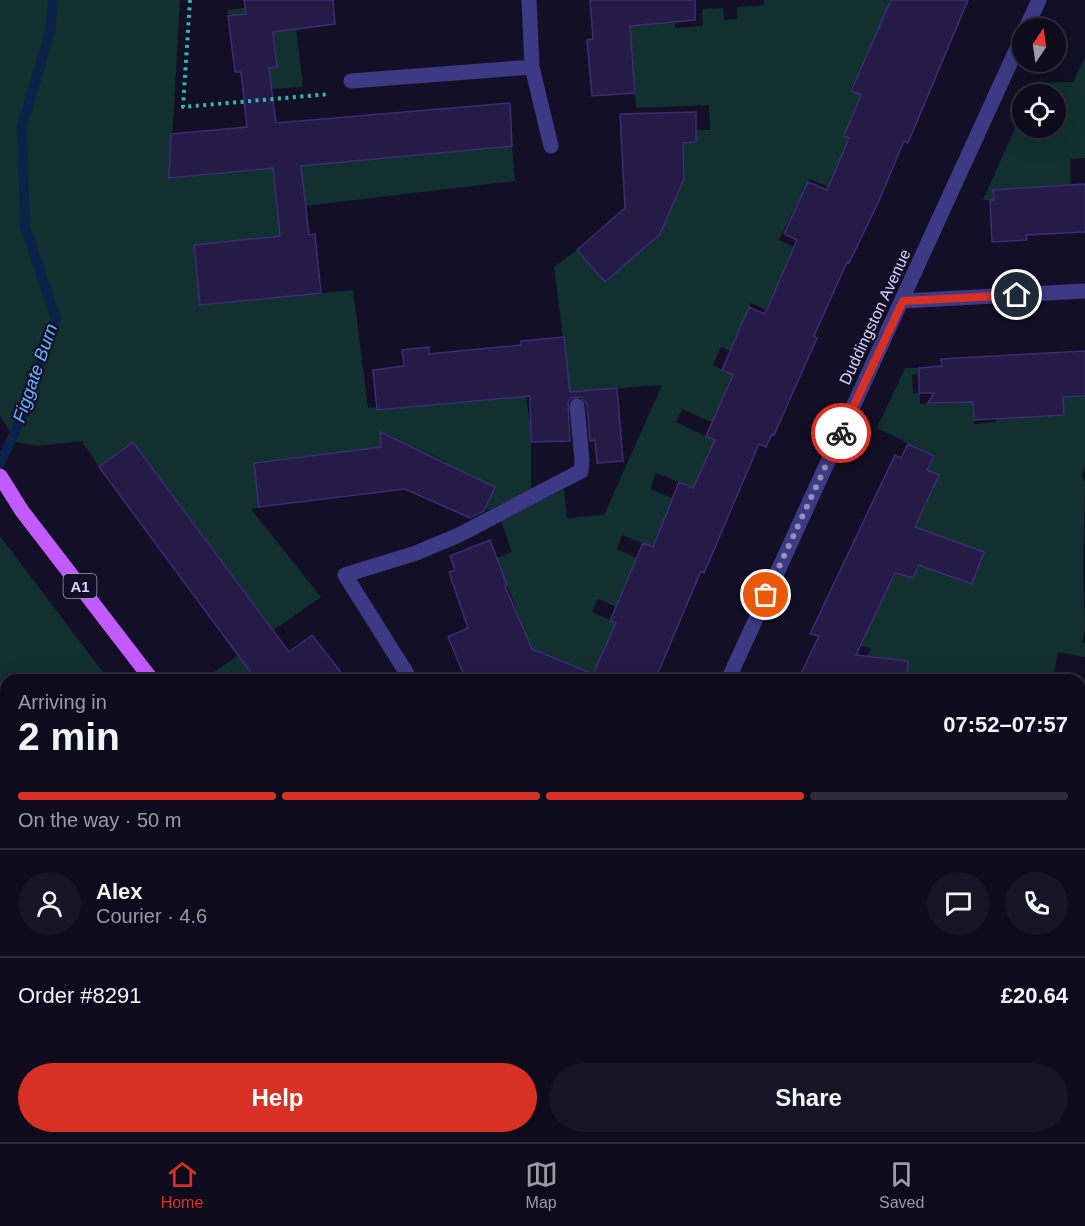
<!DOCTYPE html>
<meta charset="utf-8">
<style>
:root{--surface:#0e0b1c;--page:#171425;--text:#f1f3f6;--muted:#9b9ba3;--line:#2e2b3b;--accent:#d93025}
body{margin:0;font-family:Helvetica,sans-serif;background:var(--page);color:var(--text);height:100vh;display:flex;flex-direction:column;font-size:22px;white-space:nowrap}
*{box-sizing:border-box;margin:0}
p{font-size:20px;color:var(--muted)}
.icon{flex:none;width:33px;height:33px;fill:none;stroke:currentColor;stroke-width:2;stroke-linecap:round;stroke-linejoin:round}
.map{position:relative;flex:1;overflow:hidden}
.drawer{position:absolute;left:0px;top:674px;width:1086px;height:470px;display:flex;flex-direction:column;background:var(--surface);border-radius:18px 18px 0 0;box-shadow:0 6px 24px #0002,0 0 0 2px var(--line)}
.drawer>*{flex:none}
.needle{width:39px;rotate:13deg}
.controls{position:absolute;left:1012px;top:18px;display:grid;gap:12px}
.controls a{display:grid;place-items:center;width:54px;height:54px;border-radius:50%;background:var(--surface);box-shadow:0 6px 24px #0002,0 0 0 2px var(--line);font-size:30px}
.pin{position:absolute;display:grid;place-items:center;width:51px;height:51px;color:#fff;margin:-26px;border:3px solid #fff;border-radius:50%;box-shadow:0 2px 6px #0007}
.courier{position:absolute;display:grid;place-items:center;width:60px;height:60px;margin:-30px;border:4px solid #d93025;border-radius:50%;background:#fff;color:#222;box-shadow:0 2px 8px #0007}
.headline em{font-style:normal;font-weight:700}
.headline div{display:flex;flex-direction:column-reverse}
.headline{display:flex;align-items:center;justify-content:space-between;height:102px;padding:0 18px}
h1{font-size:39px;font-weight:700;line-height:45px}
.bar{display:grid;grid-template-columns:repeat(4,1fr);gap:9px 6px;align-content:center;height:72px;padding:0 18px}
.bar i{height:8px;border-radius:4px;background:var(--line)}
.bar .active{background:var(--accent)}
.bar p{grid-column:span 4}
.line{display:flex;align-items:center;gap:15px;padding:0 18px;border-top:2px solid var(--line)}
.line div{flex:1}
.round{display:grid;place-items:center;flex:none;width:63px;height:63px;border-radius:32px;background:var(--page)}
.action{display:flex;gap:12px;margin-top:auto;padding:12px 18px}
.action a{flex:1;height:69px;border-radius:36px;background:var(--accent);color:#fff;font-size:24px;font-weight:700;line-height:69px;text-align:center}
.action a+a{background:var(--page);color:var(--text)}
.dock{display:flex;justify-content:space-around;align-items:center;height:84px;border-top:2px solid var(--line);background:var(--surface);font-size:16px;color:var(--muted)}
.dock a{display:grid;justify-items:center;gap:3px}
.dock .active{color:var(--accent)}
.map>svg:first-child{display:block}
.green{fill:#12302f}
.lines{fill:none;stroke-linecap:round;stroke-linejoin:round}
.stream{stroke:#0c2248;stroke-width:10}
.building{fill:#241b47;stroke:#3b2d73;stroke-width:1.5}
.path{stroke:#2fb8b0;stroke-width:4;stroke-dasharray:3 4.5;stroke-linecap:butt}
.minor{stroke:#3d3a85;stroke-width:15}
.major{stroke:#c25bff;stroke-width:15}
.done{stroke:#948fb3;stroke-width:6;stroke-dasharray:0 10.8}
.route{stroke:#d93025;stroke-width:8}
.labels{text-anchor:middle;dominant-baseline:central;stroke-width:4.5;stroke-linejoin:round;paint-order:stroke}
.shield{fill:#130f26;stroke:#9e99be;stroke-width:1.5}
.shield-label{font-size:15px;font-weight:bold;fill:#d9d4ff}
.street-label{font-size:16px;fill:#d9d4ff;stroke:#130f26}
.water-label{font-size:18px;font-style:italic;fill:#62b6ff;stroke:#130f26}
</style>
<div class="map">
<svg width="1085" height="1142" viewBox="0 0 1085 1142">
<rect width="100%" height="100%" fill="#130f26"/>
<path class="green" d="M 0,0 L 180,0 L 170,178 L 512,146 L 515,181 L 305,206 L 280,236 L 194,245 L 200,305 L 353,290 L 368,408 L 429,402 L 430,405 L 526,396 L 531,431 L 531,489 L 490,510 L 486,508 L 495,488 L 443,469 L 447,462 L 407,444 L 390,482 L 251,509 L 321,597 L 238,655 L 256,679 L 209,679 L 207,677 L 237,656 L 234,650 L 269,624 L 134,442 L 99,467 L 82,441 L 37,446 L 16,442 L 0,415 Z
M 282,0 L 308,0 L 293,2 L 303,87 L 272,89 L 269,68 L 277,67 L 271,11 L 228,16 L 227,10 L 244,8 L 245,4 Z
M 673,0 L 675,28 L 703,26 L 702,9 L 723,8 L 724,20 L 737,19 L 737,7 L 764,5 L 764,0 L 891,0 L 871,75 L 859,71 L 850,91 L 867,98 L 844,136 L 849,138 L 828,187 L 810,179 L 808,182 L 779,240 L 794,247 L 766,310 L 751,303 L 735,339 L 760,364 L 721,347 L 713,365 L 733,375 L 728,430 L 682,409 L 676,422 L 715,441 L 693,488 L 656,473 L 650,489 L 726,521 L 668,509 L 653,547 L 622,535 L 617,549 L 637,558 L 632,569 L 635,615 L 598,599 L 592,612 L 616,623 L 593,675 L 552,657 L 546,672 L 520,679 L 528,640 L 497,558 L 512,552 L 501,521 L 564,489 L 567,518 L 604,515 L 662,385 L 570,392 L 554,267 L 577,250 L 605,282 L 648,245 L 620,213 L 634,197 L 669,214 L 675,199 L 664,144 L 696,142 L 696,130 L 710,130 L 709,105 L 636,108 L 631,37 L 622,26 Z
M 1085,57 L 1085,158 L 1070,159 L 1071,188 L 994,190 L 994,200 L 983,200 L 1023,110 L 1023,128 L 1056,128 L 1056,94 L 1030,94 L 1036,83 L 1073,82 Z
M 905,368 L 919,368 L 919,374 L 912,375 L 913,393 L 920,393 L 920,404 L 973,401 L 974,424 L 996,422 L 995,401 L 1044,416 L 1064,415 L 1063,397 L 1085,396 L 1085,465 L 1082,476 L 1085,483 L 1083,569 L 1085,630 L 1082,642 L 1085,643 L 1085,657 L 1058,652 L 1053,679 L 856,680 L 871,648 L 861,646 L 939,476 L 924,468 L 928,468 L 934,456 L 877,428 Z
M 0,536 L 108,679 L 6,680 L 6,1137 L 454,1137 L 458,1142 L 0,1142 Z
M 1080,891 L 1085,892 L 1081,915 L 1085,916 L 1085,983 L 1080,982 Z
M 670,1137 L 961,1137 L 960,1142 L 664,1142 Z"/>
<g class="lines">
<path class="stream" d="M 0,463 L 18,425 L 56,319 L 25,226 L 22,126 L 50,32 L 53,0"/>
</g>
<path class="building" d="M 244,0 L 333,0 L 335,24 L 273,32 L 277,67 L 269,68 L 276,123 L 510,103 L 512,146 L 301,166 L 309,235 L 315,234 L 321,293 L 200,305 L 194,245 L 280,236 L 273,168 L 169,178 L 171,134 L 247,127 L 241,72 L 235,72 L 228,16 L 246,14 Z
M 590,0 L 695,0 L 695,20 L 630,26 L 635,93 L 592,96 L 587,40 L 593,39 Z
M 891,0 L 968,0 L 908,143 L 904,141 L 878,203 L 849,263 L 847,262 L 814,336 L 817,338 L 774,435 L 772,434 L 766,447 L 759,444 L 704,573 L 701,571 L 655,680 L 466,680 L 448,637 L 468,628 L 449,572 L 455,570 L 450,556 L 490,540 L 507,585 L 505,586 L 532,649 L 593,674 L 616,623 L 610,621 L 643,543 L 653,547 L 679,482 L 693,488 L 715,440 L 706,436 L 733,375 L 722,370 L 749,307 L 765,314 L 797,240 L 784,234 L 808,182 L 827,190 L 849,138 L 844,136 L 861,95 L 851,91 Z
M 696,112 L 696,142 L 683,143 L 684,179 L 660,234 L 605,282 L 577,250 L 625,208 L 620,114 Z
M 1085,184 L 1085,232 L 1026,235 L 1027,240 L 992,242 L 990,200 L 994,200 L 993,190 Z
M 564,337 L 570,392 L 617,388 L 623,461 L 597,463 L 595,440 L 590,441 L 587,405 L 581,397 L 572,398 L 568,402 L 570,441 L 531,442 L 530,396 L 377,410 L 373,370 L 404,366 L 402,350 L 429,347 L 429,354 L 521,345 L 521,341 Z
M 1085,351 L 1085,396 L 1063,397 L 1064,415 L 974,420 L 973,402 L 928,403 L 934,393 L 919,393 L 919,368 L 942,366 L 941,359 Z
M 380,432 L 495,487 L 484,511 L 470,518 L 405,489 L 259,507 L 254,463 L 381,447 Z
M 133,442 L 289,652 L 312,635 L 347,680 L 253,680 L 255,678 L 99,467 Z
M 908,444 L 934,456 L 927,470 L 939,475 L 915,527 L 984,552 L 972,584 L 919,565 L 913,578 L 895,573 L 856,655 L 908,661 L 907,680 L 798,680 L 819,636 L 810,634 L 895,455 L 901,458 Z"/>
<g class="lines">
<path class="path" d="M 190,0 L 183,107 L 330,94"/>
<path class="minor" d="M 529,0 L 532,67 L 551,146
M 1026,28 L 1039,0
M 351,81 L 532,67
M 903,301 L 1085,291
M 411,680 L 345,575 L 416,553 L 459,535 L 581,471 L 582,460 L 577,406
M 728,680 L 1023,35
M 1080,1032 L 1085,1033
M 518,1142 L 521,1137"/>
<path class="major" d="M 0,476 L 22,511 L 152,680
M 494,1137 L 498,1142"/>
</g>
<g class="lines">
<path class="done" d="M 766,595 L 841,433"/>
<path class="route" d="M 841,433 L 903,301 L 1017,295"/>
</g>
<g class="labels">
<rect class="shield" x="63.5" y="574" width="33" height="24" rx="4.5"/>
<g class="shield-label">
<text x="80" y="586">A1</text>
</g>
<g class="street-label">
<text transform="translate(875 317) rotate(-65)">Duddingston Avenue</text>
</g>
<g class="water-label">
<text transform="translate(35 373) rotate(-71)">Figgate Burn</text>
</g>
</g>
</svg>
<div class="controls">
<a><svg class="needle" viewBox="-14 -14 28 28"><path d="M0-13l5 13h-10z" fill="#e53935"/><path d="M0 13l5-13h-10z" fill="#9b9ba3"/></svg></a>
<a><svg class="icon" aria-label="locate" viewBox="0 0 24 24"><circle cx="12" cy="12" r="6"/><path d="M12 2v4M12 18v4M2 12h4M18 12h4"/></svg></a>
</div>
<div class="pin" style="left:766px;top:595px;background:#ea580c"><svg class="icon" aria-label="bag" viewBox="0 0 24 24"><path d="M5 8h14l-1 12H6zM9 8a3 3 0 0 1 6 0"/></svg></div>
<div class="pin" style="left:1017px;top:295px;background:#1f2937"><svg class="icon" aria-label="home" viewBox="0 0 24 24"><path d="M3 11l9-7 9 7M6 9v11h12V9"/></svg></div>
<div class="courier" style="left:841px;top:433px"><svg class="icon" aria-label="bike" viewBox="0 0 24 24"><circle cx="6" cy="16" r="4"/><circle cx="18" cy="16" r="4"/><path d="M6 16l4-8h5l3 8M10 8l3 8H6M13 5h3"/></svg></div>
<section class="drawer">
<div class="headline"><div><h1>2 min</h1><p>Arriving in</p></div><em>07:52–07:57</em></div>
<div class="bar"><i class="active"></i><i class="active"></i><i class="active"></i><i></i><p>On the way · 50 m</p></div>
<div class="line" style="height:108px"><a class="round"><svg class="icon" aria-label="person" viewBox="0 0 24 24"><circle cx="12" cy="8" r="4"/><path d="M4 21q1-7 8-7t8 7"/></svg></a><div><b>Alex</b><p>Courier · 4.6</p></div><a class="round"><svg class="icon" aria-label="chat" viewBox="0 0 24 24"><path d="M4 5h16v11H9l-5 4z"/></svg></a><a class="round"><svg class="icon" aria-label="phone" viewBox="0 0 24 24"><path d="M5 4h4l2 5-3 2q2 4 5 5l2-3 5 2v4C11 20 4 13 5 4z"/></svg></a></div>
<div class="line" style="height:78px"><div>Order #8291</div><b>£20.64</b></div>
<div class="action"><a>Help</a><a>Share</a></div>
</section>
</div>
<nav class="dock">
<a class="active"><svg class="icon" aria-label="home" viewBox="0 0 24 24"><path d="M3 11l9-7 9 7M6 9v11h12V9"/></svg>Home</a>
<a><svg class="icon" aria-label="map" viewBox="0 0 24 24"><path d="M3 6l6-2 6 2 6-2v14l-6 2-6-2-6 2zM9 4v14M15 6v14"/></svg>Map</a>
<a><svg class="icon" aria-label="saved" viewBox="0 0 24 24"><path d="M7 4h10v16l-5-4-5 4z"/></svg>Saved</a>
</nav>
